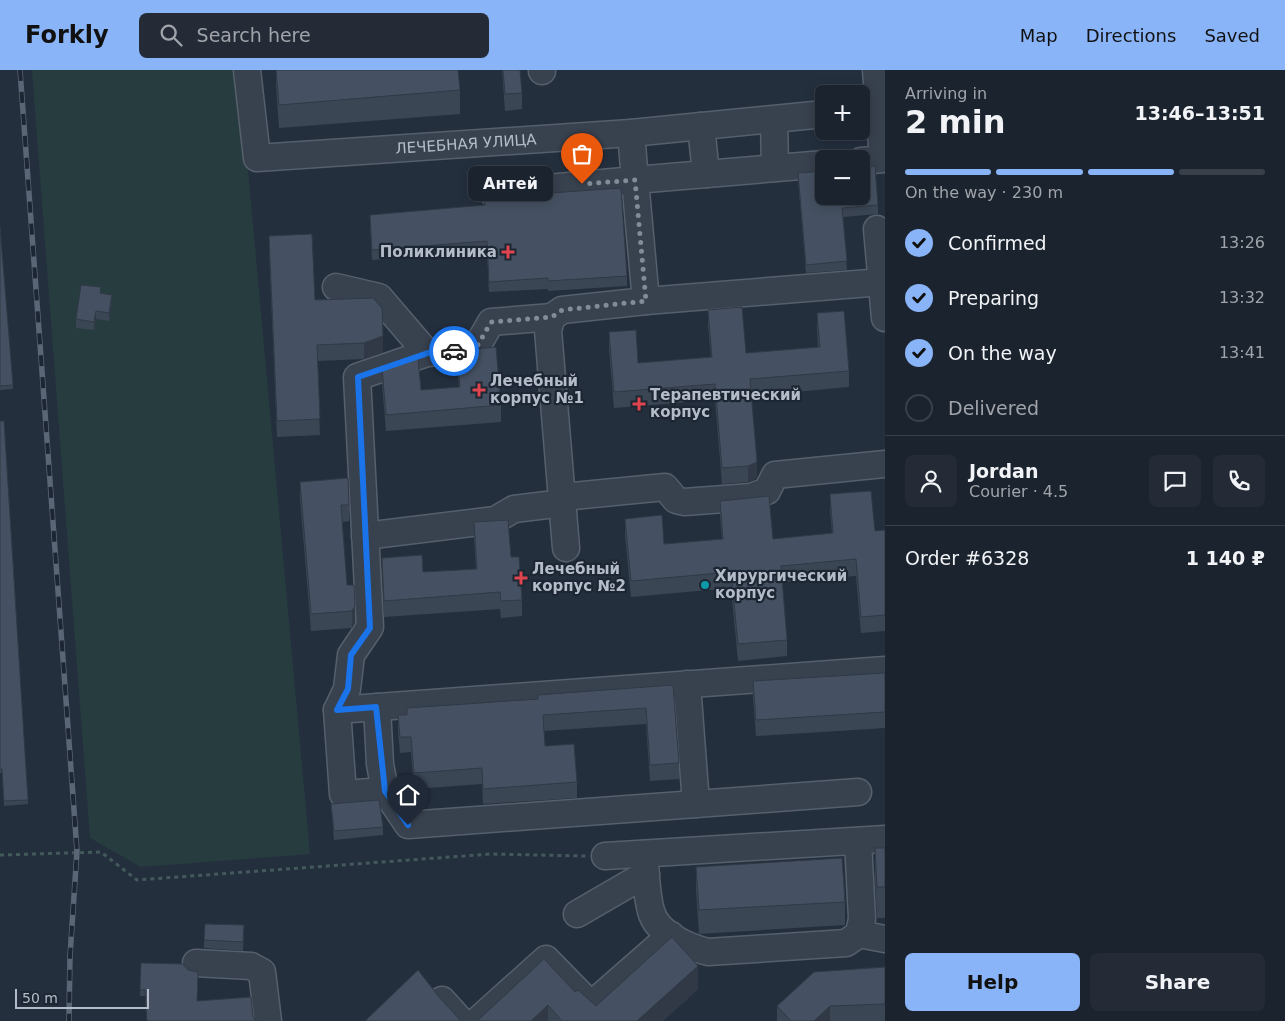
<!DOCTYPE html>
<meta charset="utf-8">
<style>
:root{--surface:#1b232e;--page:#242b36;--text:#f1f3f6;--muted:#a0a4aa;--line:#39404a;--accent:#8ab4f8}
body{margin:0;font-family:"DejaVu Sans",sans-serif;background:var(--page);color:var(--text);height:100vh;display:flex;flex-direction:column;font-size:19px;white-space:nowrap}
*{box-sizing:border-box;margin:0}
p{font-size:16px;color:var(--muted)}
.icon{flex:none;width:28px;height:28px;fill:none;stroke:currentColor;stroke-width:2;stroke-linecap:round;stroke-linejoin:round}
.map{position:relative;flex:1;overflow:hidden}
.panel{display:flex;flex-direction:column;background:var(--surface);width:400px}
.panel>*{flex:none}
.buttons{position:absolute;left:815px;top:15px;display:grid;gap:10px}
.buttons a{display:grid;place-items:center;width:55px;height:55px;border-radius:8px;background:var(--surface);box-shadow:0 2px 12px #0003,0 0 0 1px var(--line);font-size:25px}
.scale{position:absolute;left:15px;bottom:12px;width:134px;box-sizing:border-box;padding-left:5px;border:2px solid #b4bcc9;border-top:0;font-size:14px;line-height:18px;white-space:nowrap;color:#b4bcc9;-webkit-text-stroke:4px #1d2633;paint-order:stroke}
.pin{position:absolute;display:grid;place-items:center;width:42px;height:42px;color:#fff;margin:-51px -21px;border-radius:50% 50% 50% 0;rotate:-45deg;box-shadow:0 0 5px #0007}
.pin .icon{rotate:45deg}
.courier{position:absolute;display:grid;place-items:center;width:50px;height:50px;margin:-25px;border:4px solid #1a73e8;border-radius:50%;background:#fff;color:#222;box-shadow:0 1px 6px #0007}
.bubble{position:absolute;height:35px;border-radius:8px;background:var(--surface);box-shadow:0 2px 12px #0003,0 0 0 1px var(--line);font-size:16px;font-weight:600;line-height:35px;text-align:center}
.overview em{font-style:normal;font-weight:600}
.overview div{display:flex;flex-direction:column-reverse}
.overview{display:flex;align-items:center;justify-content:space-between;height:85px;padding:0 20px}
h1{font-size:32px;font-weight:600;line-height:38px}
.bar{display:grid;grid-template-columns:repeat(4,1fr);gap:8px 5px;align-content:center;height:60px;padding:0 20px}
.bar i{height:6px;border-radius:4px;background:var(--line)}
.bar .selected{background:var(--accent)}
.bar p{grid-column:span 4}
.line{display:flex;align-items:center;gap:12px;padding:0 20px;border-top:1px solid var(--line)}
.line div{flex:1}
.round{display:grid;place-items:center;flex:none;width:52px;height:52px;border-radius:8px;background:var(--page)}
ol{padding:0 20px;list-style:none}
li{display:flex;align-items:center;gap:15px;height:55px}
li p{margin-inline-start:auto}
li .icon{padding:5px;border-radius:50%;background:var(--accent);color:#111;stroke-width:4}
li:last-child{color:var(--muted)}
li i{width:28px;height:28px;border:2px solid var(--line);border-radius:50%}
.primary-button{display:flex;gap:10px;margin-top:auto;padding:10px 20px}
.primary-button a{flex:1;height:58px;border-radius:8px;background:var(--accent);color:#111;font-size:20px;font-weight:600;line-height:58px;text-align:center}
.primary-button a+a{background:var(--page);color:var(--text)}
header{display:flex;align-items:center;gap:30px;box-sizing:border-box;height:70px;padding:0 25px;background:var(--accent);color:#111}
header strong{font-size:24px}
nav{display:flex;gap:28px;margin-inline-start:auto;font-size:18px}
.search{width:350px;height:45px;background:var(--page);display:flex;align-items:center;gap:12px;box-sizing:border-box;padding:0 18px;border-radius:8px;color:var(--muted);font-size:19px}
main{display:flex;flex:1;min-height:0}
.map>svg:first-child{display:block}
.green{fill:#263c3f}
.lines{fill:none;stroke-linecap:round;stroke-linejoin:round}
.minor-casing{stroke:#565f6c;stroke-width:29}
.path{stroke:#44595c;stroke-width:3;stroke-dasharray:4 4;stroke-linecap:butt}
.minor{stroke:#38414e;stroke-width:26}
.rail-casing{stroke:#5a6575;stroke-width:5.5}
.rail{stroke:#1d2633;stroke-width:4;stroke-dasharray:11;stroke-linecap:butt}
.wall{fill:#3b4654}
.shaded-wall{fill:#303945}
.building{fill:#455162;stroke:#303945}
.done{stroke:#828b98;stroke-width:5;stroke-dasharray:0 9}
.route{stroke:#1a73e8;stroke-width:6}
.health-dot{fill:#e0444e;stroke:#1d2633;stroke-width:2}
.culture-dot{fill:#0f9aa8;stroke:#1d2633;stroke-width:2}
.labels{text-anchor:middle;dominant-baseline:central;stroke-width:4.5;stroke-linejoin:round;paint-order:stroke}
.street-label{font-size:15px;fill:#b4bcc9;stroke:#1d2633}
.poi-label{font-size:15px;font-weight:bold;fill:#b4bcc9;stroke:#1d2633;text-anchor:start}
</style>
<header>
<strong>Forkly</strong>
<div class="search"><svg class="icon" aria-label="search" viewBox="0 0 24 24"><circle cx="10" cy="10" r="6"/><path d="M15 15l6 6"/></svg>Search here</div>
<nav><a>Map</a><a>Directions</a><a>Saved</a></nav>
</header>
<main>
<div class="map">
<svg width="885" height="951" viewBox="0 0 885 951">
<rect width="100%" height="100%" fill="#242f3e"/>
<path class="green" d="M 32,0 L 239,0 L 310,784 L 141,797 L 90,768 Z"/>
<g class="lines">
<defs>
<g id="minor">
<path id="s1" d="M 247,0 L 257,88 L 631,63 L 824,44"/>
<path d="M 542,0 L 542,1"/>
<path d="M 774,50 L 775,98"/>
<path d="M 701,56 L 706,104"/>
<path d="M 861,91 L 883,89 L 876,0"/>
<path d="M 493,123 L 635,110 L 631,63"/>
<path d="M 877,159 L 885,248"/>
<path d="M 336,217 L 379,227 L 427,283"/>
<path d="M 646,231 L 882,212"/>
<path d="M 563,427 L 665,417 L 676,430 L 684,432 L 751,427 L 767,421 L 775,405 L 885,394"/>
<path d="M 365,466 L 495,450 L 514,439 L 563,433"/>
<path d="M 566,478 L 548,260 L 552,247 L 562,240 L 646,231 L 635,110 L 824,94"/>
<path d="M 687,614 L 696,734 L 858,722"/>
<path d="M 377,637 L 380,694 L 385,721 L 408,755 L 696,734"/>
<path d="M 337,640 L 885,600"/>
<path d="M 385,721 L 343,724 L 337,640 L 347,619 L 351,585 L 370,557 L 357,307 L 427,283 L 475,280 L 491,252 L 552,247"/>
<path d="M 644,784 C 646,802 646,823 651,841 C 657,864 688,877 708,882 L 846,873 L 859,864 L 862,849 L 858,771"/>
<path d="M 605,786 L 885,769"/>
<path d="M 577,844 L 646,804"/>
<path d="M 859,864 L 885,869"/>
<path d="M 196,893 L 251,896 L 262,902 L 268,951"/>
<path d="M 442,930 L 461,951"/>
<path d="M 477,951 L 546,889 L 591,935 L 671,865"/>
</g>
</defs>
<use href="#minor" class="minor-casing"/>
<path class="path" d="M 0,785 L 101,782 L 137,810 L 491,784 L 586,786"/>
<use href="#minor" class="minor"/>
<defs>
<path id="rail" d="M 20,0 L 77,781 L 70,886 L 69,951"/>
</defs>
<use href="#rail" class="rail-casing"/>
<use href="#rail" class="rail"/>
</g>
<path class="wall" d="M 276,0 L 458,0 L 460,20 L 460,44 L 279,58 L 276,16 Z
M 502,0 L 520,0 L 522,23 L 522,39 L 505,41 Z
M 798,103 L 878,135 L 878,144 L 843,147 L 847,200 L 806,203 L 798,111 Z
M 484,126 L 627,206 L 627,216 L 548,221 L 548,219 L 489,222 L 487,181 L 372,190 L 370,155 L 370,145 L 484,136 Z
M 0,157 L 13,315 L 13,319 L 0,320 Z
M 269,166 L 315,230 L 383,282 L 364,289 L 317,291 L 320,365 L 277,367 L 269,182 Z
M 112,233 L 109,251 L 96,249 L 94,260 L 76,258 L 76,249 Z
M 708,240 L 746,283 L 818,277 L 817,259 L 817,243 L 849,301 L 849,317 L 751,326 L 757,408 L 748,412 L 722,414 L 715,330 L 614,338 L 609,279 L 609,262 L 638,293 L 711,287 L 708,256 Z
M 457,281 L 501,335 L 501,352 L 386,361 L 382,314 L 382,298 L 421,320 L 459,317 L 457,297 Z
M 0,351 L 28,730 L 28,734 L 4,736 L 2,703 L 0,703 Z
M 300,412 L 349,435 L 349,451 L 342,452 L 347,515 L 355,553 L 352,558 L 311,561 L 300,429 Z
M 830,424 L 875,461 L 885,460 L 885,561 L 861,563 L 856,506 L 782,512 L 787,570 L 787,586 L 738,591 L 731,518 L 631,527 L 625,465 L 625,449 L 664,474 L 722,469 L 720,447 L 720,431 L 773,469 L 832,463 L 830,441 Z
M 474,452 L 511,487 L 522,530 L 522,546 L 501,548 L 500,539 L 384,547 L 382,488 L 423,502 L 476,499 L 474,469 Z
M 885,603 L 885,658 L 756,666 L 753,628 L 753,611 Z
M 673,615 L 679,693 L 679,709 L 650,711 L 646,654 L 544,661 L 545,676 L 577,712 L 577,728 L 483,734 L 482,714 L 414,719 L 411,682 L 400,683 L 398,661 L 398,645 Z
M 331,734 L 383,757 L 383,765 L 334,770 Z
M 875,778 L 885,778 L 885,848 L 877,848 L 875,809 Z
M 696,797 L 845,832 L 845,855 L 699,864 L 696,820 Z
M 244,864 L 243,881 L 204,878 L 204,870 Z
M 141,893 L 198,931 L 253,947 L 256,951 L 147,951 L 145,926 L 140,926 Z
M 885,897 L 885,951 L 777,951 L 777,936 Z
M 698,919 L 663,951 L 477,951 L 575,922 L 596,936 Z"/>
<path class="shaded-wall" d="M 112,225 L 112,233 L 109,251 L 109,243 Z
M 96,241 L 96,249 L 94,260 L 94,252 Z
M 383,266 L 383,282 L 364,289 L 364,273 Z
M 757,392 L 757,408 L 748,412 L 748,396 Z
M 355,536 L 355,553 L 352,558 L 352,541 Z
M 698,896 L 698,919 L 663,951 L 637,951 Z
M 548,935 L 548,951 L 531,951 Z
M 830,936 L 830,951 L 814,951 Z"/>
<path class="building" d="M 276,0 L 458,0 L 460,20 L 279,35 Z
M 503,0 L 520,0 L 522,23 L 505,24 Z
M 875,96 L 878,135 L 842,138 L 847,191 L 806,195 L 798,103 L 824,101 L 824,126 L 861,126 L 861,97 Z
M 621,118 L 627,206 L 548,211 L 548,208 L 489,212 L 487,171 L 372,180 L 370,145 L 485,135 L 484,126 L 494,127 Z
M 0,157 L 13,315 L 0,316 Z
M 312,164 L 315,230 L 373,228 L 382,238 L 383,266 L 364,273 L 317,275 L 320,349 L 277,351 L 269,166 Z
M 81,215 L 101,217 L 100,223 L 112,225 L 109,243 L 96,241 L 94,252 L 76,249 Z
M 742,237 L 746,283 L 820,277 L 817,243 L 844,241 L 849,301 L 750,309 L 757,392 L 748,396 L 722,398 L 715,314 L 614,322 L 609,262 L 636,260 L 638,293 L 712,287 L 708,240 Z
M 496,277 L 501,335 L 386,345 L 382,298 L 418,288 L 421,320 L 460,317 L 457,281 Z
M 0,351 L 4,351 L 28,730 L 4,731 L 2,699 L 0,699 Z
M 348,408 L 349,435 L 341,435 L 347,515 L 354,515 L 355,536 L 352,541 L 311,544 L 300,412 Z
M 871,421 L 875,461 L 885,460 L 885,545 L 861,547 L 856,489 L 781,496 L 787,570 L 738,574 L 731,502 L 631,511 L 625,449 L 662,445 L 664,474 L 723,469 L 720,431 L 769,426 L 773,469 L 833,463 L 830,424 Z
M 508,450 L 511,487 L 519,487 L 522,530 L 501,531 L 500,522 L 384,531 L 382,488 L 422,485 L 423,502 L 477,499 L 474,452 Z
M 885,603 L 885,642 L 756,650 L 753,611 Z
M 673,615 L 679,693 L 650,695 L 646,638 L 543,645 L 545,676 L 574,674 L 577,712 L 483,719 L 482,698 L 414,703 L 411,667 L 400,667 L 398,645 L 407,645 L 407,638 L 538,629 L 538,625 Z
M 379,730 L 383,757 L 334,761 L 331,734 Z
M 875,778 L 885,778 L 885,817 L 877,817 Z
M 842,788 L 845,832 L 699,840 L 696,797 Z
M 205,854 L 244,855 L 243,872 L 204,870 Z
M 672,867 L 698,896 L 637,951 L 562,951 L 548,935 L 531,951 L 477,951 L 544,889 L 575,922 L 578,920 L 596,936 Z
M 141,893 L 183,894 L 188,900 L 198,902 L 197,931 L 251,927 L 253,947 L 256,951 L 147,951 L 145,920 L 140,920 Z
M 885,897 L 885,934 L 830,936 L 814,951 L 791,951 L 777,936 L 814,902 Z
M 418,900 L 439,927 L 461,951 L 365,951 Z"/>
<g class="lines">
<path class="done" d="M 454,281 L 475,280 L 491,252 L 552,247 L 562,240 L 646,231 L 635,110 L 582,114"/>
<path class="route" d="M 408,755 L 385,721 L 376,637 L 337,640 L 348,619 L 351,585 L 370,558 L 358,307 L 428,283 L 454,281"/>
</g>
<g class="health-dot">
<path d="M505.5 174.5h5v5h5v5h-5v5h-5v-5h-5v-5h5z"/>
<path d="M476.5 312.5h5v5h5v5h-5v5h-5v-5h-5v-5h5z"/>
<path d="M636.5 326.5h5v5h5v5h-5v5h-5v-5h-5v-5h5z"/>
<path d="M518.5 500.5h5v5h5v5h-5v5h-5v-5h-5v-5h5z"/>
</g>
<circle class="culture-dot" cx="705" cy="515" r="5"/>
<g class="labels">
<g class="street-label">
<text stroke="none"><textPath href="#s1" startOffset="298">ЛЕЧЕБНАЯ УЛИЦА</textPath></text>
</g>
<g class="poi-label">
<text x="497" y="182" text-anchor="end">Поликлиника</text>
<text x="490" y="311">Лечебный<tspan x="490" dy="17">корпус №1</tspan></text>
<text x="650" y="325">Терапевтический<tspan x="650" dy="17">корпус</tspan></text>
<text x="532" y="499">Лечебный<tspan x="532" dy="17">корпус №2</tspan></text>
<text x="715" y="506">Хирургический<tspan x="715" dy="17">корпус</tspan></text>
</g>
</g>
</svg>
<div class="buttons">
<a>+</a>
<a>−</a>
</div>
<div class="scale">50 m</div>
<div class="pin" style="left:582px;top:114px;background:#ea580c"><svg class="icon" aria-label="bag" viewBox="0 0 24 24"><path d="M5 8h14l-1 12H6zM9 8a3 3 0 0 1 6 0"/></svg></div>
<div class="pin" style="left:408px;top:755px;background:#1f2937"><svg class="icon" aria-label="home" viewBox="0 0 24 24"><path d="M3 11l9-7 9 7M6 9v11h12V9"/></svg></div>
<div class="courier" style="left:454px;top:281px"><svg class="icon" aria-label="car" viewBox="0 0 24 24"><path d="M5 17H2v-5l4-1 3-4h7l3 4 3 1v5h-3M9 17h6M6 11h13"/><circle cx="7" cy="17" r="2"/><circle cx="17" cy="17" r="2"/></svg></div>
<div class="bubble" style="left:468px;top:96px;width:85px">Антей</div>
</div>
<section class="panel">
<div class="overview"><div><h1>2 min</h1><p>Arriving in</p></div><em>13:46–13:51</em></div>
<div class="bar"><i class="selected"></i><i class="selected"></i><i class="selected"></i><i></i><p>On the way · 230 m</p></div>
<ol>
<li><svg class="icon" aria-label="check" viewBox="0 0 24 24"><path d="M5 12l5 5 9-10"/></svg>Confirmed<p>13:26</p></li>
<li><svg class="icon" aria-label="check" viewBox="0 0 24 24"><path d="M5 12l5 5 9-10"/></svg>Preparing<p>13:32</p></li>
<li><svg class="icon" aria-label="check" viewBox="0 0 24 24"><path d="M5 12l5 5 9-10"/></svg>On the way<p>13:41</p></li>
<li><i></i>Delivered</li>
</ol>
<div class="line" style="height:90px"><a class="round"><svg class="icon" aria-label="person" viewBox="0 0 24 24"><circle cx="12" cy="8" r="4"/><path d="M4 21q1-7 8-7t8 7"/></svg></a><div><b>Jordan</b><p>Courier · 4.5</p></div><a class="round"><svg class="icon" aria-label="chat" viewBox="0 0 24 24"><path d="M4 5h16v11H9l-5 4z"/></svg></a><a class="round"><svg class="icon" aria-label="phone" viewBox="0 0 24 24"><path d="M5 4h4l2 5-3 2q2 4 5 5l2-3 5 2v4C11 20 4 13 5 4z"/></svg></a></div>
<div class="line" style="height:65px"><div>Order #6328</div><b>1 140 ₽</b></div>
<div class="primary-button"><a>Help</a><a>Share</a></div>
</section>
</main>
